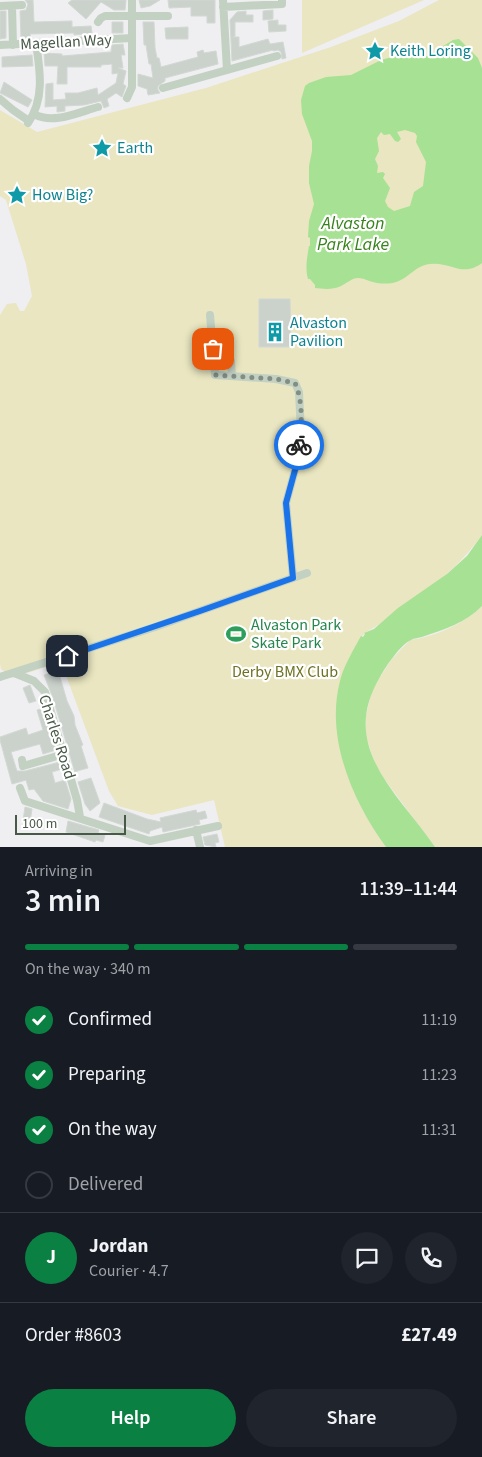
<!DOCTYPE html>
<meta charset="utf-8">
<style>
:root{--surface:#171b24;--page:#20242c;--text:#f1f3f6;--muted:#9ea1a6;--line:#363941;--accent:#0b8043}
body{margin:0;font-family:"Source Sans 3",sans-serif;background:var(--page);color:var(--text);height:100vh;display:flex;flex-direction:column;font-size:19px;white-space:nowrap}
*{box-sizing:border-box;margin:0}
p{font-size:16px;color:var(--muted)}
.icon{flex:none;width:28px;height:28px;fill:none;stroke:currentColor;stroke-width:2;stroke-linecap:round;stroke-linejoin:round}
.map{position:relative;height:847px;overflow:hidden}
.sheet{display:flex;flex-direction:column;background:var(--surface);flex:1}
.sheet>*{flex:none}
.scale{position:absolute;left:15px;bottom:12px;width:111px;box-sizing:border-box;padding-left:5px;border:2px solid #485948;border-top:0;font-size:14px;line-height:18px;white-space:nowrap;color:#485948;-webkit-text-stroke:4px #fff;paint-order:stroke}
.pin{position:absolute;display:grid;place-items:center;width:42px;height:42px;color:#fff;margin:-21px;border-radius:10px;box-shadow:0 2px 8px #0006}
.courier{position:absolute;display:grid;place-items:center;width:50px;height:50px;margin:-25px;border:4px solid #1a73e8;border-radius:50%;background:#fff;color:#222;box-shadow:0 1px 6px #0007}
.summary em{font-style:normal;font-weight:600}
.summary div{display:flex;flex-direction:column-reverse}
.summary{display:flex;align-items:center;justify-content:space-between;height:85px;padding:0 25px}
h1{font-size:32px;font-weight:600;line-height:38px}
.bar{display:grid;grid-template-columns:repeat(4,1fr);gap:8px 5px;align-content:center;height:60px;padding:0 25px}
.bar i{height:6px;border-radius:4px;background:var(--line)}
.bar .selected{background:var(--accent)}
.bar p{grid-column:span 4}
.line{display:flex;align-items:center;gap:12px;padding:0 25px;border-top:1px solid var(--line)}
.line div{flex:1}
.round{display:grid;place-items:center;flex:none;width:52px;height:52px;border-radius:26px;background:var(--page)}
ol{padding:0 25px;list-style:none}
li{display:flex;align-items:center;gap:15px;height:55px}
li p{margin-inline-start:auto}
li .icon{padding:5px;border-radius:50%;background:var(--accent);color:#fff;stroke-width:4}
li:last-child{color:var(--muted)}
li i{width:28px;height:28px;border:2px solid var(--line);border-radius:50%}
.button{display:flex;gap:10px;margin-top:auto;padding:10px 25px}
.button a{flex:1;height:58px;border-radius:30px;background:var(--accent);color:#fff;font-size:20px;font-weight:600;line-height:58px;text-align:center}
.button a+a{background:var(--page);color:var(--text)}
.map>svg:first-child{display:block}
.green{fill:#e9e6c1}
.water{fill:#a7e193;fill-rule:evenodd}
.building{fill:#cbd2cc;stroke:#d2d8d4}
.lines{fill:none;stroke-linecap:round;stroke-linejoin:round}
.minor{stroke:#c3d1c3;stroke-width:8}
.done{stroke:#828d83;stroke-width:5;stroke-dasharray:0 9}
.route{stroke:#1a73e8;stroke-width:6}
.labels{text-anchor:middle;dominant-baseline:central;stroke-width:4.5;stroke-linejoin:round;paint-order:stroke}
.street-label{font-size:16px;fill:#485948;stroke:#fff}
.culture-label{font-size:16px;fill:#0d838f;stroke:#fff;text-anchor:start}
.leisure-label{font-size:16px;fill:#27864d;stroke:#fff;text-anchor:start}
.park-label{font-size:16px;fill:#6e7122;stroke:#fff}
.water-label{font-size:18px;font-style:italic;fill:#36821b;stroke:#fff}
</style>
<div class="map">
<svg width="482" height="847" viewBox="0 0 482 847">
<rect width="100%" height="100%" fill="#efeef0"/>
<path class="green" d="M 302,0 L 424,0 L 302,53 Z
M 439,0 L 482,0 L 482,535 C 465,558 446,577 422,593 C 417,597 411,599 406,603 C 400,607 396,611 392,615 C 384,622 375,627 366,632 C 361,636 356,647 351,655 C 318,714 349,797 386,847 L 225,847 L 214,800 L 152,815 L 118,806 L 109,791 L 61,662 L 12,678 L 1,669 L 0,663 L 0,315 L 7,304 L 16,303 L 20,311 L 24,311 L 32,296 L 26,264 L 6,200 L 0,196 L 0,110 L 37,132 L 206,88 L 331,47 L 399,21 Z
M 482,606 L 482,847 L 435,847 L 382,776 L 375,764 L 366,737 L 366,716 L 372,690 L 391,660 L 410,640 C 435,637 465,623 482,606 Z"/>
<path class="water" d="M 459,39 L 478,58 L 482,68 L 482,263 C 462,278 450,261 430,264 C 416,265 409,278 396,282 C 390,284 380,284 373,282 C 368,281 364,278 358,278 C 352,278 347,283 341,286 C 332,290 324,289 315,288 L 315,285 L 310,279 L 308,279 C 305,268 307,258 309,246 L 310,246 L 310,238 L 308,237 L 309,221 L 314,204 L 309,183 L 309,166 L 312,151 L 312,141 L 302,114 L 301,100 L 305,86 L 309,83 L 326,77 L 351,75 L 381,60 L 392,57 L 407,55 L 427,56 L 453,40 ZM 405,130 L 415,133 L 417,136 L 416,142 L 426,162 L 423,186 L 414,192 L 410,206 L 394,211 L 388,207 L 385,201 L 390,188 L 383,178 L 385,174 L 383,172 L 377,173 L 378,166 L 375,159 L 379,151 L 377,138 L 381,132 L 384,135 L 390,134 L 395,141 L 398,142 L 401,139 L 397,132 Z
M 482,535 L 482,606 C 465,623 445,629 422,637 C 419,638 414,638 411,640 C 401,644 386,666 380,677 C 338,747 398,793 435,847 L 386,847 C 353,802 325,738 340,681 C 344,665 353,651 361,636 L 363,637 L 365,634 L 364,633 L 374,629 L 398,608 L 447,574 L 467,556 Z"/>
<path class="building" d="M 25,0 L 33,0 L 34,22 L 72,21 L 72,27 L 91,26 L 92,33 L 74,35 L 74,33 L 30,34 L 31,38 L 21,38 L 20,11 L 26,10 L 28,4 Z
M 72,0 L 126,0 L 125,10 L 114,10 L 101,2 L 86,19 L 68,3 Z
M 139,0 L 160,0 L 150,6 L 141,8 Z
M 168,0 L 215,0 L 215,23 L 207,23 L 207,16 L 191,16 L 191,7 L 169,8 Z
M 273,10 L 273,19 L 263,20 L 263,11 Z
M 0,11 L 6,11 L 6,38 L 0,39 Z
M 246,11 L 246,15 L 253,15 L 253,22 L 235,22 L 235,37 L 233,37 L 239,37 L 239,47 L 268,39 L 270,44 L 283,42 L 286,58 L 282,59 L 281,52 L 278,50 L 273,51 L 273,50 L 232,61 L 230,20 L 237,12 Z
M 278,20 L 278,25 L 286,25 L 286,31 L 269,32 L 268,21 Z
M 112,22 L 123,22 L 123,33 L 112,33 Z
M 143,22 L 154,22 L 155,48 L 157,58 L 159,58 L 161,67 L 198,57 L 197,52 L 203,50 L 204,53 L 216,51 L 218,64 L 165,78 L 165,81 L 158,86 L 158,90 L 160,93 L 148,95 L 147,89 L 138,86 L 138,74 L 153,78 L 151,64 L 149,64 L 146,45 L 144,45 Z
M 188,27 L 188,39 L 166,39 L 165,28 Z
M 123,44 L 125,55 L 121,55 L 123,68 L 118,68 L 126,71 L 123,84 L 126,86 L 122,97 L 116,93 L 107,99 L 109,106 L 104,108 L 101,101 L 84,105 L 65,106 L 65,111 L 57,112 L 57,106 L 45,107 L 46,84 L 53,83 L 53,100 L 66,99 L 65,93 L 78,93 L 97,88 L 98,95 L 116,83 L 118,73 L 112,74 L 112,64 L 101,65 L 101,67 L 67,67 L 67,84 L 57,84 L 58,66 L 45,66 L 44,53 L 62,54 L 62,56 L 111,52 L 112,45 Z
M 32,55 L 33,66 L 2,67 L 2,57 Z
M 4,82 L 32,100 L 28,107 L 0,93 Z
M 259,299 L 290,299 L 291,347 L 259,347 Z
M 58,670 L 67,701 L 74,716 L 75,725 L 83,745 L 81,746 L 88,768 L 77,771 L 76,776 L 53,698 L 44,675 Z
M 30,685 L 36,701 L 29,703 L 23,688 Z
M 44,708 L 56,750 L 43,754 L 40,744 L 11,752 L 17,771 L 25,771 L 60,762 L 62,769 L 52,772 L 55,783 L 65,780 L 71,799 L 68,809 L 43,801 L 34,789 L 29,790 L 26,780 L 12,784 L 0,740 L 0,737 L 26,728 L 28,735 L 43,730 L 37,710 Z
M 91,778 L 100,803 L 90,811 L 85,804 L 78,782 Z
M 104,803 L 147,819 L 161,822 L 160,818 L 196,810 L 197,813 L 205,811 L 207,818 L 199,820 L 200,824 L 163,832 L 162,827 L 150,831 L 149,834 L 99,817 Z
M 25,807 L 32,809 L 30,822 L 23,821 Z
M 68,821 L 99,830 L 98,833 L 105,835 L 103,842 L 96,840 L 95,842 L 66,832 Z
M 217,834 L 219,842 L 215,843 L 216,847 L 205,845 L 203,837 Z"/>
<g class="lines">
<path class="minor" d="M 223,0 L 227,70
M 1,6 L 22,5
M 12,6 L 13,45
M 223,7 L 282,4 L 282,0
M 98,22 L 101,18 L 105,16 L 168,16
M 0,45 L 132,38
M 163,88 L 277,56
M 127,98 L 132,87 L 132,0
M 0,99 L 13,110 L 29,121
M 34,114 C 53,125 79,112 98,107
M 28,123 C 45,99 40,70 36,43
M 210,315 L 215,375 L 276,379 L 295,383 L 299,392 L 301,433 L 295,470 L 286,503 L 293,577
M 231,361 L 232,376
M 14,673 L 34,681 L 45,692 L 77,800 L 80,817
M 0,677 L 155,627 L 307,573
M 22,760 L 23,766 L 64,754
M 20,788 L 25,801 L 150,841 L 218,826
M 196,830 L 200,847"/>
</g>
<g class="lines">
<path class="done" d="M 213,349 L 215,375 L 276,379 L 295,383 C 303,400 302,426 299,445"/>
<path class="route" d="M 67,656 L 200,611 L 293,578 L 286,503 L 295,470 L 299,445"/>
</g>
<defs>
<symbol id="sight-bare" viewBox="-9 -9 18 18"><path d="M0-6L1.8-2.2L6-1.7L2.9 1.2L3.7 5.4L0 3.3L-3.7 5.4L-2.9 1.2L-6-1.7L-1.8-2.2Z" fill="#0f9aa8" stroke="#fff" stroke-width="2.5" paint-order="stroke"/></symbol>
<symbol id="building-bare" viewBox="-9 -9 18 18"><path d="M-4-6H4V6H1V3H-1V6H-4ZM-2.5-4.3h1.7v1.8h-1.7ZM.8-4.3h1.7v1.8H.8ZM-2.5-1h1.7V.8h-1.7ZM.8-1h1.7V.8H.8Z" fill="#0f9aa8" stroke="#fff" stroke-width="2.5" paint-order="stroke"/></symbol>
<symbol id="stadium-bare" viewBox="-9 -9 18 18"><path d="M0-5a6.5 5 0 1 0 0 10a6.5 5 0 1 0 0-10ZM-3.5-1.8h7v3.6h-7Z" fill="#2e9e5b" stroke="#fff" stroke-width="2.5" paint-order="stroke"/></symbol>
</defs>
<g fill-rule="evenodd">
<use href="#sight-bare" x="361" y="37" width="28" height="28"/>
<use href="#sight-bare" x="88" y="134" width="28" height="28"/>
<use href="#sight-bare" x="3" y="181" width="28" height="28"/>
<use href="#building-bare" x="261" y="318" width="28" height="28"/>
<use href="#stadium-bare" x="222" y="620" width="28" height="28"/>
</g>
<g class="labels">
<g class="street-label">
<text transform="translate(66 42) rotate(-3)">Magellan Way</text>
<text transform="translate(57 737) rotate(72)">Charles Road</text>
</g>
<g class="culture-label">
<text x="390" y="51">Keith Loring</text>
<text x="117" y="148">Earth</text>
<text x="32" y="195">How Big?</text>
<text x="290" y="323">Alvaston<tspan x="290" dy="18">Pavilion</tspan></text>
</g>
<g class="leisure-label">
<text x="251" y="625">Alvaston Park<tspan x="251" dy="18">Skate Park</tspan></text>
</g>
<g class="park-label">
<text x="285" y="672">Derby BMX Club</text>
</g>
<g class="water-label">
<text x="353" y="223">Alvaston<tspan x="353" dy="21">Park Lake</tspan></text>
</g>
</g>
</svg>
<div class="scale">100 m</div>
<div class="pin" style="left:213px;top:349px;background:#ea580c"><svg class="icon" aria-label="bag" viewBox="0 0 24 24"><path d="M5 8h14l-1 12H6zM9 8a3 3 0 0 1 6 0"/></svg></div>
<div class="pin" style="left:67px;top:656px;background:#1f2937"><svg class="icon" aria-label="home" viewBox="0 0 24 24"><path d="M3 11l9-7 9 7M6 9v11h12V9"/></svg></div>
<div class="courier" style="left:299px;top:445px"><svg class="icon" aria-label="bike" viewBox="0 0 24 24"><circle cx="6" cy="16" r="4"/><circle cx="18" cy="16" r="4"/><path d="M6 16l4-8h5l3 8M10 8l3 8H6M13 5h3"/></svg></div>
</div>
<section class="sheet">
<div class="summary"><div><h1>3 min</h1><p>Arriving in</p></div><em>11:39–11:44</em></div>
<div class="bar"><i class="selected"></i><i class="selected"></i><i class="selected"></i><i></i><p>On the way · 340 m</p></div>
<ol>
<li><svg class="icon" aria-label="check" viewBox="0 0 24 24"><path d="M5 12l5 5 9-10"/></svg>Confirmed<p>11:19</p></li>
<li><svg class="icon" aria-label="check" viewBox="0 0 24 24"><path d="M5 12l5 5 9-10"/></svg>Preparing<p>11:23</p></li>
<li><svg class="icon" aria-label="check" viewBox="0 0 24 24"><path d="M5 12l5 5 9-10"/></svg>On the way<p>11:31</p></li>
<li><i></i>Delivered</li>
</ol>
<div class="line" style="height:90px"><b class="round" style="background:var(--accent);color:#fff">J</b><div><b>Jordan</b><p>Courier · 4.7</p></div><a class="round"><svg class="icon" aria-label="chat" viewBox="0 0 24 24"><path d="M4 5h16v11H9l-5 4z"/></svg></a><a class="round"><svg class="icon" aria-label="phone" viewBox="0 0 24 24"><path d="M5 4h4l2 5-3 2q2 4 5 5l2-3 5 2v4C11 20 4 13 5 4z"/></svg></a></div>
<div class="line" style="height:65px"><div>Order #8603</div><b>£27.49</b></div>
<div class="button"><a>Help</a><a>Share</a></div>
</section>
